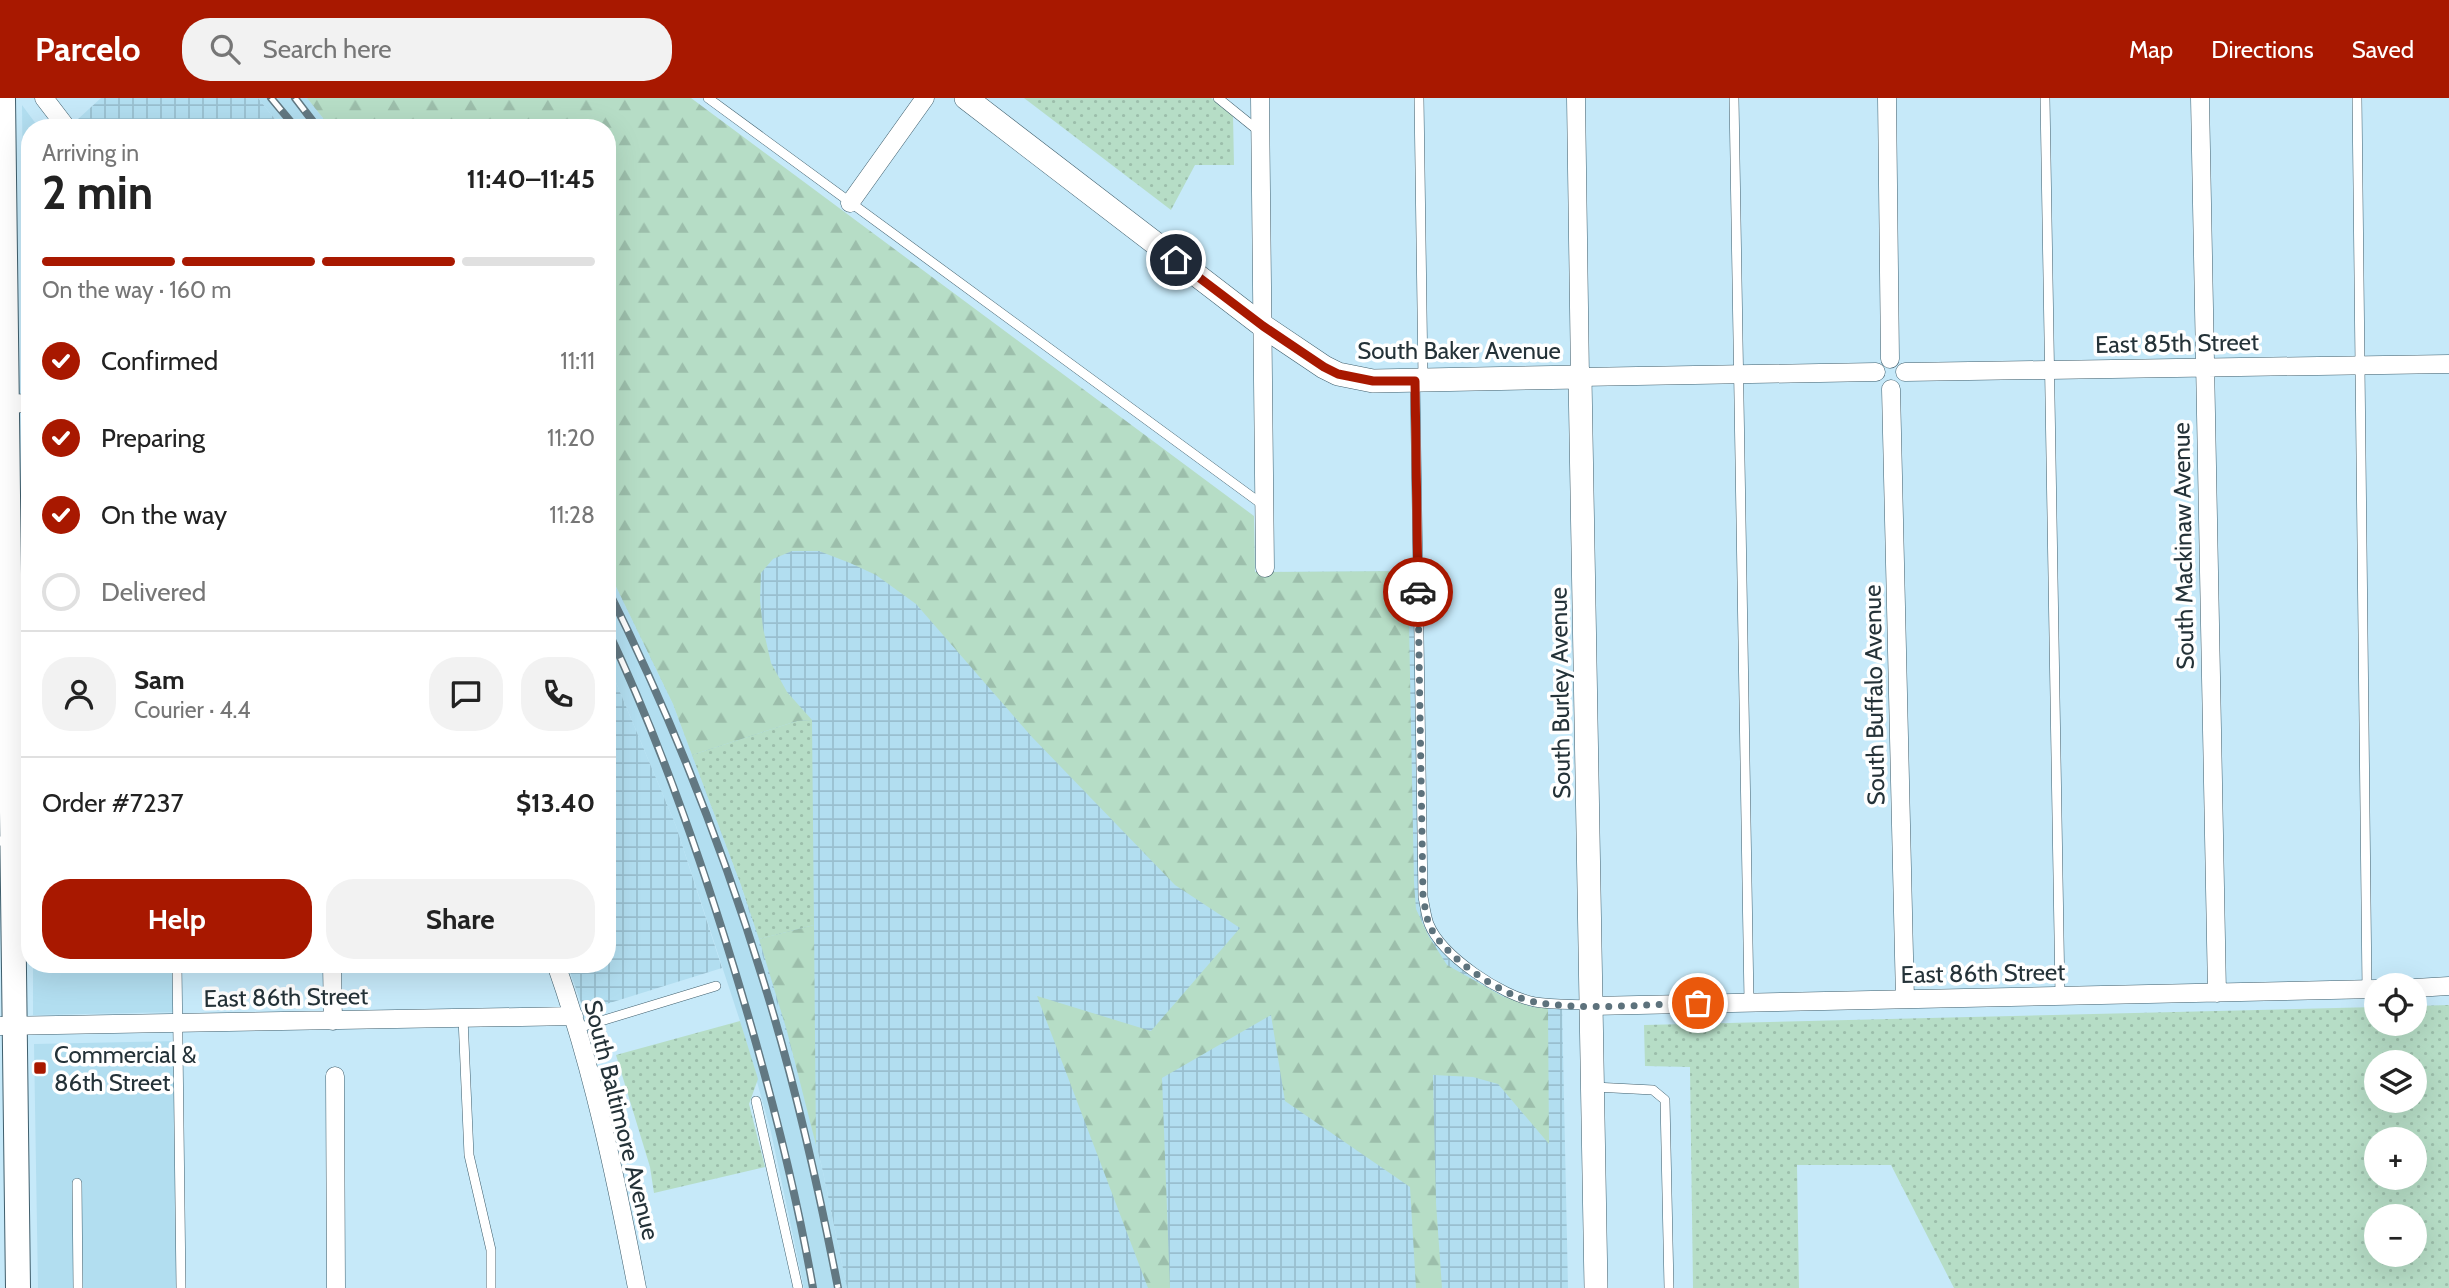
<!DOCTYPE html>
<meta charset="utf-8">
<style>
:root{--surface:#fff;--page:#f2f2f2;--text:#222;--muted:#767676;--line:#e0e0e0;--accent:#a81800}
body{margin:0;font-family:Cabin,sans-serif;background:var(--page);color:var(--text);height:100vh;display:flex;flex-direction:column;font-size:26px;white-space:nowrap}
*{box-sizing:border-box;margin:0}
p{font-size:23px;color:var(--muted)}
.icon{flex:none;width:38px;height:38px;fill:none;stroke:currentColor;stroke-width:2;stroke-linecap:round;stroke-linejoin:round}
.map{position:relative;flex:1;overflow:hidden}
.side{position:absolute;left:21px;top:21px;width:595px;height:854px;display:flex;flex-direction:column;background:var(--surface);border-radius:28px;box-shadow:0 7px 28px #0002}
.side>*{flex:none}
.controls{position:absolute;left:2364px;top:875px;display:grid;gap:14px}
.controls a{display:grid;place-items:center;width:63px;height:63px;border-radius:50%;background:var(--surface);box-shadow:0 7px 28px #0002;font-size:35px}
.pin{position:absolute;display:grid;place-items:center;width:60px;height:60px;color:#fff;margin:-30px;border:4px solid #fff;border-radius:50%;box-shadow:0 2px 7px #0007}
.courier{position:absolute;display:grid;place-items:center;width:70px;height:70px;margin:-35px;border:5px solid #a81800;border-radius:50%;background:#fff;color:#222;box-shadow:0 2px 9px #0007}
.summary em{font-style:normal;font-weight:800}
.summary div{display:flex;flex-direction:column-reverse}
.summary{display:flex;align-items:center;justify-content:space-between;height:119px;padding:0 21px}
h1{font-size:46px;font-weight:800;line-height:52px}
.bar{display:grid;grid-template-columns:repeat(4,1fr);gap:10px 7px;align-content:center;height:84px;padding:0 21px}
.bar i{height:9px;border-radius:5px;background:var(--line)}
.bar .active{background:var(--accent)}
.bar p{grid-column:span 4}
.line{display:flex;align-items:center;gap:18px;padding:0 21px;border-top:2px solid var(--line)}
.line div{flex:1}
.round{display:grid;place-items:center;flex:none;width:74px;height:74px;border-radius:28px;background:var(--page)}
ol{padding:0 21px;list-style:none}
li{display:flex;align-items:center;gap:21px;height:77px}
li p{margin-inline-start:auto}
li .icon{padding:7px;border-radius:50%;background:var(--accent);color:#fff;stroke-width:4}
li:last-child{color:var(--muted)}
li i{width:38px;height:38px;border:4px solid var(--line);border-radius:50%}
.cta{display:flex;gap:14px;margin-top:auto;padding:14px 21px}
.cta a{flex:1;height:80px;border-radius:28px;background:var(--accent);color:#fff;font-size:28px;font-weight:800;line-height:80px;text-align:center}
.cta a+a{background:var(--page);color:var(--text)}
header{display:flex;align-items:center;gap:42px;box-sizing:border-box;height:98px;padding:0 35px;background:var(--accent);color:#fff}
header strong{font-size:33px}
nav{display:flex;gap:38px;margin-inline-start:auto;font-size:24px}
.search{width:490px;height:63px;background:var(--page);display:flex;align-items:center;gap:18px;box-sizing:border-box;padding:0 24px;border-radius:28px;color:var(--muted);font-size:26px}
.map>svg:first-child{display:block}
.built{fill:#b2def0}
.industrial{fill:url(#industrial-grid)}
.grass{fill:url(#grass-dots);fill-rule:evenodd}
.forest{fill:url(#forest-firs)}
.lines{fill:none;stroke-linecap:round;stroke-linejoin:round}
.service-casing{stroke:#3f5e6c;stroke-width:10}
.minor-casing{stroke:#3f5e6c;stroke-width:19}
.tertiary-casing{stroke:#3f5e6c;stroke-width:24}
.secondary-casing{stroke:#3f5e6c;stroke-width:26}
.service{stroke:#fff;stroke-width:9}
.minor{stroke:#fff;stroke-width:18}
.tertiary{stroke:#fff;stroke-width:23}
.secondary{stroke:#fff;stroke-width:24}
.rail-casing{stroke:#627882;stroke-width:8}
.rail{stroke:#fff;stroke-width:5;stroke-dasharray:16;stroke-linecap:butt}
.done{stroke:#5d727c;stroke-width:7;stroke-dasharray:0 12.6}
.route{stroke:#a81800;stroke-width:9}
.poi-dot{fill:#a81800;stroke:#fff;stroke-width:2.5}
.labels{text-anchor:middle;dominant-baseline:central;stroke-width:7;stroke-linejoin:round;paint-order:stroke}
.street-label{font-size:24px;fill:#243238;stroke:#fff}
.poi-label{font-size:24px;fill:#243238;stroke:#fff;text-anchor:start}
</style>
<header>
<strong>Parcelo</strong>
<div class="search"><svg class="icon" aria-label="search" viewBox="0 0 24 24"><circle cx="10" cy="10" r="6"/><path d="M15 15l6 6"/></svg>Search here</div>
<nav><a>Map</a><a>Directions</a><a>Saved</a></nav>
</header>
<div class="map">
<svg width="2449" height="1190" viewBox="0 0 2449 1190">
<defs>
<pattern id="industrial-grid" width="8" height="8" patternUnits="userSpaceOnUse" patternTransform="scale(1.75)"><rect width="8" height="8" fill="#b2def0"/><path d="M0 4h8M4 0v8" fill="none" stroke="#99bfcf"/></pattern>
<pattern id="grass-dots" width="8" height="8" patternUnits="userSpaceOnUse" patternTransform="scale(1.75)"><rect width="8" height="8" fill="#b6ddc6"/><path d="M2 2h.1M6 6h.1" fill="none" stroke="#9cbeab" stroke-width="1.8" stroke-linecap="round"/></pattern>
<pattern id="forest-firs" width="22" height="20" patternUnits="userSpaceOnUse" patternTransform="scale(1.75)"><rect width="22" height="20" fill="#b6ddc6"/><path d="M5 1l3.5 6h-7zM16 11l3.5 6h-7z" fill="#9cbeab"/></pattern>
</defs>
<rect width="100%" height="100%" fill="#c6e9f9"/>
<path class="built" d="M 258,0 L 307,0 L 331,30 L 282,30 Z
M 22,7 L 39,30 L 30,30 L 30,292 L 25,292 Z
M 25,321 L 30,321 L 30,656 Z
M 607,470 L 673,606 L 741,787 L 800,980 L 823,1074 L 847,1190 L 804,1190 L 771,1034 L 740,923 L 676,728 L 607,563 Z
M 33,866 L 177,866 L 178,914 L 33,917 Z
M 178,943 L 181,1190 L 38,1190 L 34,946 Z"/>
<path class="industrial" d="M 101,0 L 258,0 L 282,30 L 85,30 L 78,21 Z
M 307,0 L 621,0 L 1254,474 L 1418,473 L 1423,799 L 1429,826 L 1461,866 L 1533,904 L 1562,906 L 1568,1190 L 847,1190 L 823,1074 L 800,980 L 741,787 L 673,606 L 607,470 L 607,30 L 331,30 Z
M 607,563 L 676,728 L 722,870 L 584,913 L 567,866 L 607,866 Z"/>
<path class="grass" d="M 1024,0 L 1211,0 L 1233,17 L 1234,67 L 1195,67 L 1171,112 Z
M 812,622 L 814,827 L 759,841 L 741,787 L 692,657 L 797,623 Z
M 2449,907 L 2449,1190 L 1954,1190 L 1891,1067 L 1797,1067 L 1799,1190 L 1693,1190 L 1690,969 L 1645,968 L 1644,927 L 2376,909 L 2376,926 L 2415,926 L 2415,908 ZM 2415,964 L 2415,1003 L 2376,1003 L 2376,964 ZM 2376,1041 L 2415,1041 L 2415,1080 L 2376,1080 ZM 2376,1118 L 2415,1118 L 2415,1157 L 2376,1157 Z
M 740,923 L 758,981 L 749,1006 L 765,1069 L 654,1095 L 650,1069 L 616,957 Z"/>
<path class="forest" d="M 307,0 L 691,0 L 1254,418 L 1255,474 L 1408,473 L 1414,785 L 1416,811 L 1428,837 L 1447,867 L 1502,898 L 1532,909 L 1548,910 L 1549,1046 L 1498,986 L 1473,979 L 1433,977 L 1436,1105 L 1442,1190 L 1416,1190 L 1410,1089 L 1285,1003 L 1271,917 L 1162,980 L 1170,1190 L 1148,1190 L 1037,898 L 1151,933 L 1240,830 L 1175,787 L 1032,639 L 916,506 L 876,477 L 850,465 L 819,453 L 792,453 L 773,461 L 761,475 L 760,502 L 763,530 L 771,565 L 787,594 L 812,622 L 797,623 L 692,657 L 673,606 L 607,470 L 607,30 L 331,30 Z
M 814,827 L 816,1047 L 787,933 L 759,841 Z"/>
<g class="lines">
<defs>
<path id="service" d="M 708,0 L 1263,407
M 1218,0 L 1260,34
M 1419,0 L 1423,281
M 1734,0 L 1749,904
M 2045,0 L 2060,898
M 2357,0 L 2367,892
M 1415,283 L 1423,799 C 1425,808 1426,818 1429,826 C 1442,858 1502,898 1535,904 C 1553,907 1572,906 1590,907
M 0,743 L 30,744
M 177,866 L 181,1190
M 463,920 L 469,1057 L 491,1152 L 491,1190
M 578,930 L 716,888
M 1594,989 L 1653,992 L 1665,1002 L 1669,1190
M 756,1003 L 798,1190
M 77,1085 L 78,1190"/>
<path id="minor" d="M 44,0 L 67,30
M 1260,0 L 1265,470
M 1576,0 L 1580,279 L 1876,274
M 1887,0 L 1890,261
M 2200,0 L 2217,895
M 850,105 L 925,0
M 1905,274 L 2449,266
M 1891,291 L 1905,901
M 0,306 L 30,305
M 332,866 L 333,923
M 556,866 C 593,971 616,1081 637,1190
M 2415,890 L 2449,888
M 1591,908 L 2376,891
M 0,928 L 574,918
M 335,978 L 336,1190"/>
<path id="tertiary" d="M 966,0 L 1263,228 L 1324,269 L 1338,276 L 1373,283 L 1580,279 L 1596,1190"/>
<path id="secondary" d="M 3,0 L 18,1190"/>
</defs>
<use href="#service" class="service-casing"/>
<use href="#minor" class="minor-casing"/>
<use href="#tertiary" class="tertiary-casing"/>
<use href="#secondary" class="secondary-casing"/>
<use href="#service" class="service"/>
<use href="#minor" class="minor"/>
<use href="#tertiary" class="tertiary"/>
<use href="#secondary" class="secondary"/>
<defs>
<path id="rail" d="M 271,0 L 296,30
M 295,0 L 318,30
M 607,490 C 670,616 723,750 764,885 C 795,985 818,1087 838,1190
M 607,531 C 659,640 699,755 734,870 C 766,975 794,1082 813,1190"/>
</defs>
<use href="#rail" class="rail-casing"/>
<use href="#rail" class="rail"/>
</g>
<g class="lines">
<path class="done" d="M 1418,494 L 1423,799 C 1425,808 1426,818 1429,826 C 1442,858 1502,898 1535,904 C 1585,913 1647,906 1698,905"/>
<path class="route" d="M 1176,162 L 1263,228 L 1324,269 L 1338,276 L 1373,283 L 1415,283 L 1418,494"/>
</g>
<rect class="poi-dot" x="33" y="963" width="14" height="14" rx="3.5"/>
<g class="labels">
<g class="street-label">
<text transform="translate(2177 245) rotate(-1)">East 85th Street</text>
<text x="1459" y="252">South Baker Avenue</text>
<text transform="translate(2183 448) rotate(-91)">South Mackinaw Avenue</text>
<text transform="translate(1560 595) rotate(-91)">South Burley Avenue</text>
<text transform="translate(1874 597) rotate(-91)">South Buffalo Avenue</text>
<text transform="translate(1983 875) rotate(-1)">East 86th Street</text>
<text transform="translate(286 899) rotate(-1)">East 86th Street</text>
<text transform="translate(622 1022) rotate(76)">South Baltimore Avenue</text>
</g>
<g class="poi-label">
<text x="54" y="956">Commercial &amp;<tspan x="54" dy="28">86th Street</tspan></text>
</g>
</g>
</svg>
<div class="controls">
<a><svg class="icon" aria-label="locate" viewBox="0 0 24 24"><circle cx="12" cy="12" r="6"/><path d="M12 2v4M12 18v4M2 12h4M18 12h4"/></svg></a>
<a><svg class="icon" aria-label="layers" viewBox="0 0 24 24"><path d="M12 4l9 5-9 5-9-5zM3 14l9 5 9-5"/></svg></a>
<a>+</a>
<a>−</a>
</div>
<div class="pin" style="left:1698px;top:905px;background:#ea580c"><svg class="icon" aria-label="bag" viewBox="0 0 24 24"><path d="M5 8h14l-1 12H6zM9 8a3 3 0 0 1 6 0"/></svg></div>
<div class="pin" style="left:1176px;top:162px;background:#1f2937"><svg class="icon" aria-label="home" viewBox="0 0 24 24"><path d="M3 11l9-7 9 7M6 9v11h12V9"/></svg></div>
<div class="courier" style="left:1418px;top:494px"><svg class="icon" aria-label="car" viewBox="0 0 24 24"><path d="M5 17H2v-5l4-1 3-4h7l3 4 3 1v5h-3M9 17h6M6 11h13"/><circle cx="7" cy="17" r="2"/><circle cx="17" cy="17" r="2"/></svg></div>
<section class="side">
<div class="summary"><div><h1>2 min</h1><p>Arriving in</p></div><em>11:40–11:45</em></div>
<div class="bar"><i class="active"></i><i class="active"></i><i class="active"></i><i></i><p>On the way · 160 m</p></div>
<ol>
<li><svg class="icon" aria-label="check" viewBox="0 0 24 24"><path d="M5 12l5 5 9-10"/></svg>Confirmed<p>11:11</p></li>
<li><svg class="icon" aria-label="check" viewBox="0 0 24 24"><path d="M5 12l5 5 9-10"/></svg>Preparing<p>11:20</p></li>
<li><svg class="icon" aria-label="check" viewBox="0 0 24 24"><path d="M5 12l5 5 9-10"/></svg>On the way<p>11:28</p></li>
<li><i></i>Delivered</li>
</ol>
<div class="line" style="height:126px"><a class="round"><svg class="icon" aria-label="person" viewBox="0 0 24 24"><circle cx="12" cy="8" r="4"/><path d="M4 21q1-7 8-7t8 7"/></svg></a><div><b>Sam</b><p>Courier · 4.4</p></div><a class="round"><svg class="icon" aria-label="chat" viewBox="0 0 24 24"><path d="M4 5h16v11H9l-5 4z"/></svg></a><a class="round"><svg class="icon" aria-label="phone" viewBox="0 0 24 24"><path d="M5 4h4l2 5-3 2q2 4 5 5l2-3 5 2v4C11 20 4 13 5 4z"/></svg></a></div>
<div class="line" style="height:91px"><div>Order #7237</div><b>$13.40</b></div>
<div class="cta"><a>Help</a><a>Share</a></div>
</section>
</div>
